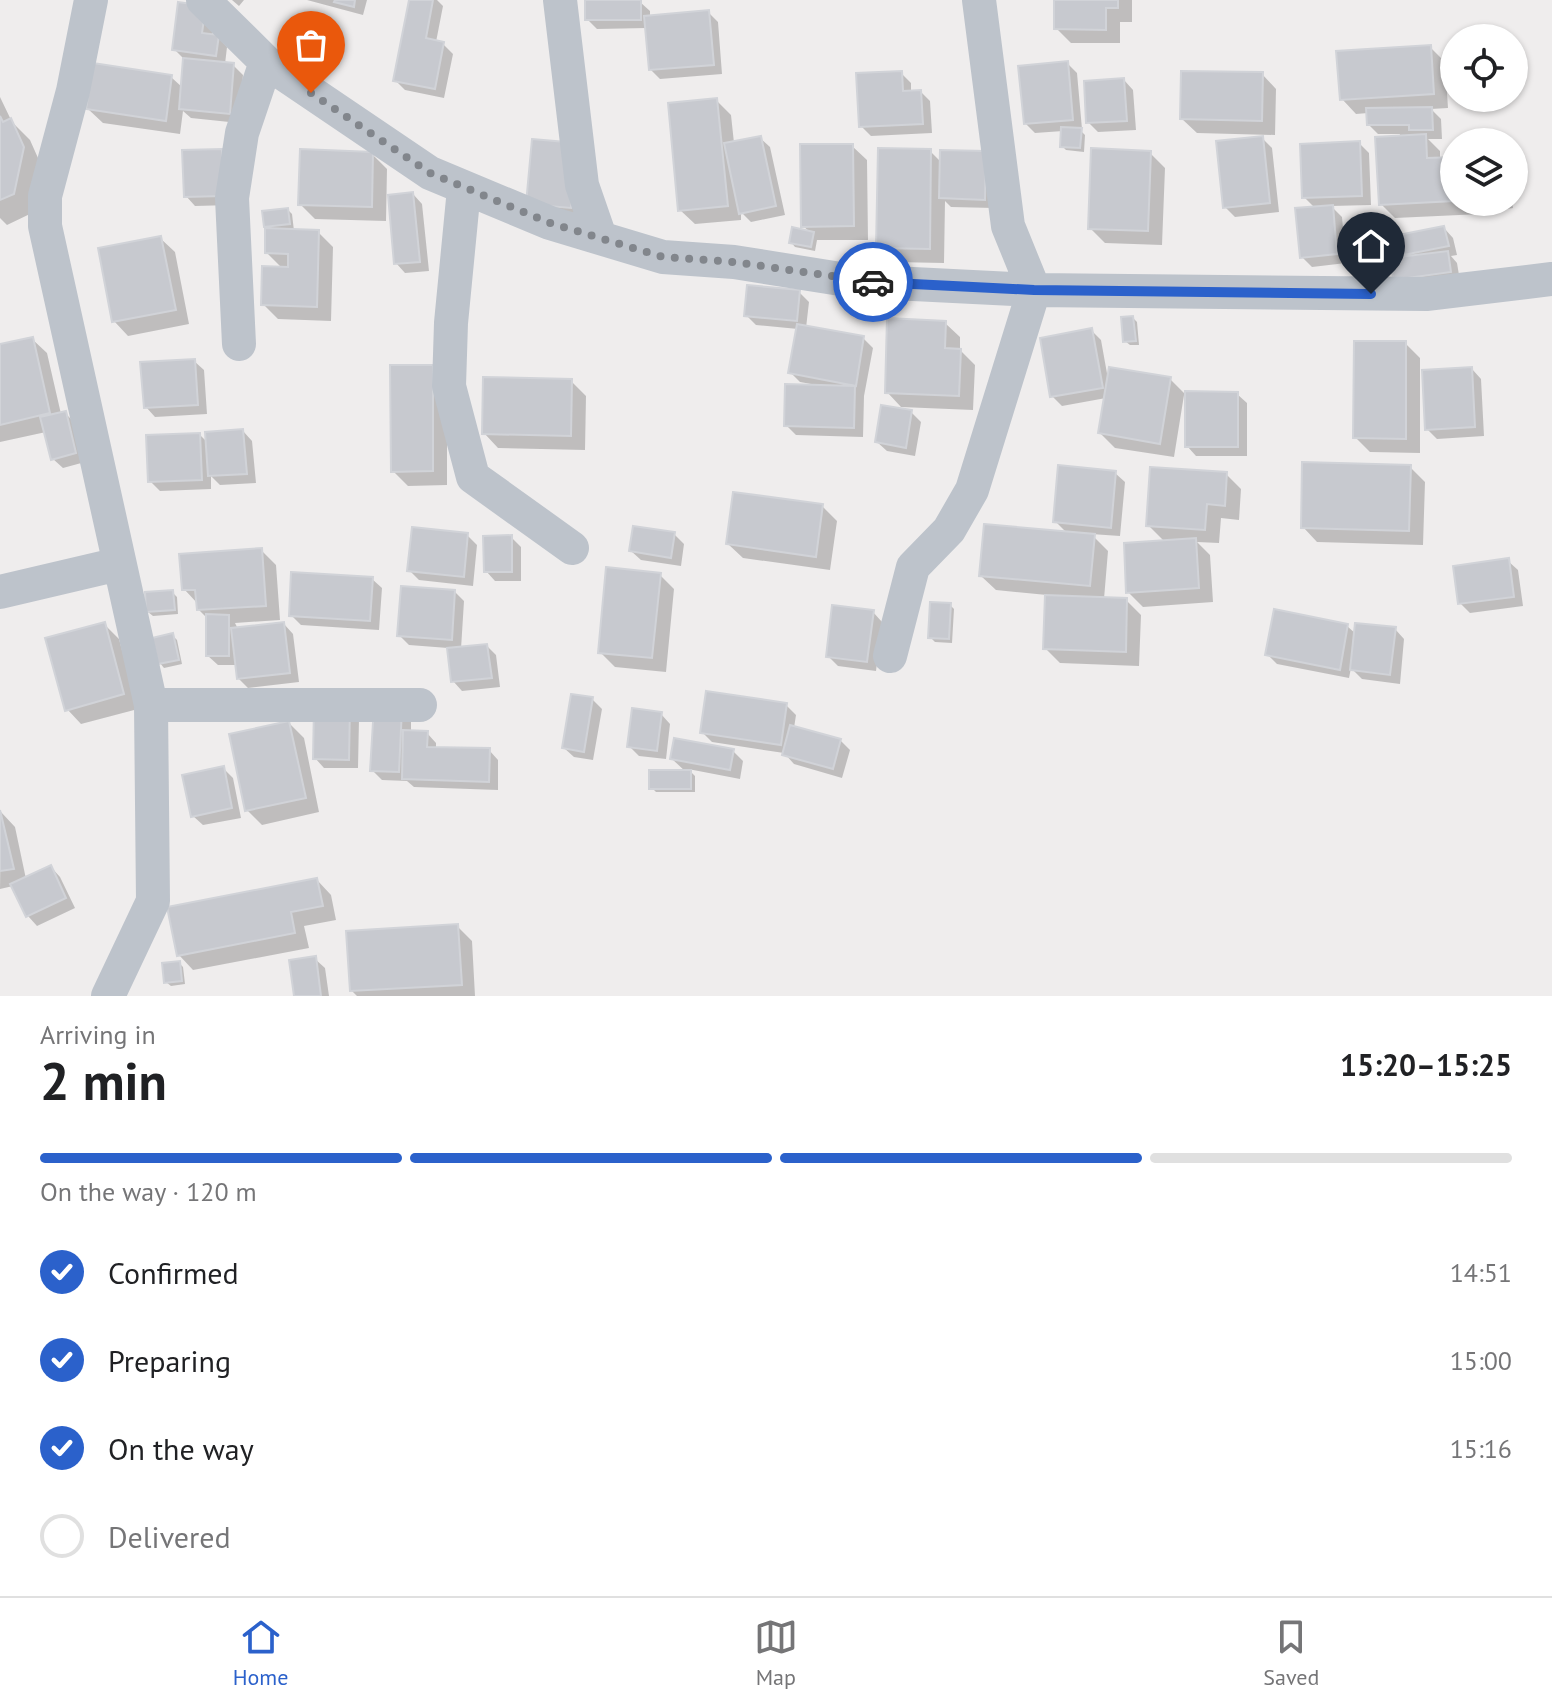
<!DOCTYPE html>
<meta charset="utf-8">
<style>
:root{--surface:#fff;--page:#f2f2f2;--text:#202124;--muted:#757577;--line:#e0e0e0;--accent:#2b61cb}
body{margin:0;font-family:"PT Sans",sans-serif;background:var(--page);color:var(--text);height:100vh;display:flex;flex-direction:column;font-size:30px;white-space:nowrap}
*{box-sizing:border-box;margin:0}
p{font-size:26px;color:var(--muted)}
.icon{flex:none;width:44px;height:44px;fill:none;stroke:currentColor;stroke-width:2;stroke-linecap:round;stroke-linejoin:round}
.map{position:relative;height:996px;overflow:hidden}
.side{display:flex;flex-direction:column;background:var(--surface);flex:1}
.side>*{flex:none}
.tools{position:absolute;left:1440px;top:24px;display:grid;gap:16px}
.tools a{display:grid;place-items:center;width:88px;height:88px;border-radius:50%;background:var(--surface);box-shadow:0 2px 6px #0004;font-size:40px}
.pin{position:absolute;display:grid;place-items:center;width:68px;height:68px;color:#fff;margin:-82px -34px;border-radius:50% 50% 50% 0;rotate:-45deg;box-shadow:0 0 8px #0007}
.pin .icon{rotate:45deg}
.courier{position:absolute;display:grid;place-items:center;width:80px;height:80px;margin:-40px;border:6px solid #2b61cb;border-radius:50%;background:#fff;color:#222;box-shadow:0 2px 10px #0007}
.head em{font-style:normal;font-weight:600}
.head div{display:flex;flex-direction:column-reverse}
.head{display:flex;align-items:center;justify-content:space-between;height:136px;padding:0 40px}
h1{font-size:52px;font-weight:600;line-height:60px}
.bar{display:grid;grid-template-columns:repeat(4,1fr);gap:12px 8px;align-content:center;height:96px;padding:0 40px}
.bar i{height:10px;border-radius:6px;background:var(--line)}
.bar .on{background:var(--accent)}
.bar p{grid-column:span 4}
ol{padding:0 40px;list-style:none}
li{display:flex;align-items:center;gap:24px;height:88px}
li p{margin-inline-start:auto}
li .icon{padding:8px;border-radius:50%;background:var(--accent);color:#fff;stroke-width:4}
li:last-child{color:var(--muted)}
li i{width:44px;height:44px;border:4px solid var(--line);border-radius:50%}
.tab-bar{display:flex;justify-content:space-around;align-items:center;height:112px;border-top:2px solid var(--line);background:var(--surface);font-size:22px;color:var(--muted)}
.tab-bar a{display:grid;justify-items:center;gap:4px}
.tab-bar .on{color:var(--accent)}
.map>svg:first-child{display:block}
.shadow{fill:#0003}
.building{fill:#c7c9cf;stroke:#d1d3d8;stroke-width:2}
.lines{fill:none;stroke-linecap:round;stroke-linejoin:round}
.minor{stroke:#bdc3cb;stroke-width:34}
.done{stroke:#82868c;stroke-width:8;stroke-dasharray:0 14.4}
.route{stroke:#2b61cb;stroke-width:10}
</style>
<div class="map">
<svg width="1552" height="996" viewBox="0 0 1552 996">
<rect width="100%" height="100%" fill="#efeded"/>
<path class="shadow" d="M 232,0 L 244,0 L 239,6 Z
M 307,0 L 367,0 L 363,15 Z
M 411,0 L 437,0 L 443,6 L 436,42 L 443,44 L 453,54 L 444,98 L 405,90 L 395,80 Z
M 1054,0 L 1132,0 L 1132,22 L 1120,22 L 1120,43 L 1071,43 L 1056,28 L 1056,3 Z
M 640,2 L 650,11 L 650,17 L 708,12 L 718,22 L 722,74 L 660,79 L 650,69 L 647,28 L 597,29 L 587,19 Z
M 180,4 L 215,17 L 212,36 L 218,37 L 227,47 L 225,64 L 233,65 L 243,75 L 239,123 L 191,118 L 183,111 L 180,134 L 103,123 L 88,109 L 171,77 L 183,88 L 184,59 L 174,49 Z
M 1430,47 L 1445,62 L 1448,108 L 1431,109 L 1441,119 L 1442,139 L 1428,139 L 1440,151 L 1440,160 L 1454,159 L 1454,202 L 1512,202 L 1513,208 L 1488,212 L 1480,204 L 1481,214 L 1395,218 L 1381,204 L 1400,134 L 1378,134 L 1368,124 L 1368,113 L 1356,114 L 1342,99 Z
M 1067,63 L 1077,73 L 1082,129 L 1080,130 L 1085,135 L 1084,152 L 1066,150 L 1062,146 L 1063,131 L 1035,133 L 1026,124 Z
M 901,73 L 911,83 L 911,92 L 921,92 L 930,101 L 932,133 L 871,136 L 861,126 Z
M 1262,74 L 1276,89 L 1275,135 L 1197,133 L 1182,119 Z
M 1124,80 L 1133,90 L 1136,130 L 1098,132 L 1088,122 Z
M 0,97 L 12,122 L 30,140 L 42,167 L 32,213 L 7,225 L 0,218 Z
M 716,100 L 731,115 L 734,143 L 760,138 L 770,147 L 785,215 L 751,222 L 741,212 L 741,220 L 695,224 L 680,210 Z
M 1262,138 L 1272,148 L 1279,212 L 1235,217 L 1225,207 Z
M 534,141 L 580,217 L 538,213 Z
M 1359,143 L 1369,153 L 1371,205 L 1331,206 L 1342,217 L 1346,263 L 1312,267 L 1302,257 L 1315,208 L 1304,197 Z
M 852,146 L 867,160 L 868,240 L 817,240 L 815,251 L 795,247 L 791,242 L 811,233 L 803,226 Z
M 930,151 L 942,163 L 986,153 L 994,208 L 951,207 L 945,201 L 944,263 L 893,262 L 878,247 Z
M 184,152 L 231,205 L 195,206 L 186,196 Z
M 1150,153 L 1165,168 L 1162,245 L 1105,243 L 1090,228 Z
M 372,154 L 387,169 L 386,221 L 315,219 L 300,204 Z
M 413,194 L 422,204 L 429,271 L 405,273 L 396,263 Z
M 288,210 L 292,214 L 294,231 L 318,232 L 333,247 L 331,321 L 278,319 L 263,304 L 282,268 L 267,253 L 271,230 L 266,226 Z
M 1444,228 L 1453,238 L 1457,255 L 1451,256 L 1457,263 L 1460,281 L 1405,288 L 1398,259 L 1394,256 Z
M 160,238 L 175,252 L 189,324 L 128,336 L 114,321 Z
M 799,292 L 809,302 L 806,328 L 863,338 L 873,348 L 864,396 L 863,437 L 796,435 L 786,425 L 811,386 L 811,384 L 800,382 L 790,372 L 798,329 L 756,325 L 746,315 Z
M 1133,318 L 1137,322 L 1139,345 L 1130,345 L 1125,341 Z
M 945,323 L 960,337 L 960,350 L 975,365 L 973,410 L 901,407 L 887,392 Z
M 1092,331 L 1101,340 L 1108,379 L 1170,379 L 1184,393 L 1237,394 L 1247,403 L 1247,456 L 1196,456 L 1187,446 L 1187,395 L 1184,395 L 1174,457 L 1115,448 L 1100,433 L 1106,398 L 1062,406 L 1052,396 Z
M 32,339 L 47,353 L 61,414 L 65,413 L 75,423 L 85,462 L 63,468 L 53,459 L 46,432 L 0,442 L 0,346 Z
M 1405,343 L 1420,358 L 1420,453 L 1370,452 L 1355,437 Z
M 194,361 L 204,370 L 207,414 L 155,417 L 146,407 Z
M 392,367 L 447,381 L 447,485 L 408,486 L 393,471 Z
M 1472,369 L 1481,379 L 1484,436 L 1437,439 L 1427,429 Z
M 571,381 L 586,396 L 585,450 L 498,448 L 484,433 Z
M 911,412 L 921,422 L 915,456 L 887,451 L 877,442 Z
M 243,431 L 252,441 L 256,483 L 220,485 L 211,476 L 211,489 L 160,491 L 150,481 L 200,435 L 208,443 Z
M 1410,467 L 1425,482 L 1423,545 L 1317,542 L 1303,527 Z
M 1115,473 L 1125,482 L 1120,536 L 1091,534 L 1108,551 L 1104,599 L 1126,600 L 1141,615 L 1139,666 L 1060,663 L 1045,648 L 1047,595 L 996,590 L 981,576 L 1067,533 L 1055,521 Z
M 1226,474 L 1241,489 L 1239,520 L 1221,518 L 1219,543 L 1197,542 L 1210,555 L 1213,602 L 1143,607 L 1128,592 L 1165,542 L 1148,525 Z
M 822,506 L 837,521 L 830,570 L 743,558 L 728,544 Z
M 674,534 L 684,544 L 681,566 L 641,560 L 631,551 Z
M 467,535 L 477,545 L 473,586 L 419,580 L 409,570 Z
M 511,537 L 521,547 L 521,581 L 495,581 L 486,571 Z
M 261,550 L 276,565 L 280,620 L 235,623 L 238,629 L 284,624 L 293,634 L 299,682 L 248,688 L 238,678 L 237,665 L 218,665 L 208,656 L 208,619 L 199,610 L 198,604 L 184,589 Z
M 1508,561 L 1518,570 L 1523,606 L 1470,613 L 1460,603 Z
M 660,575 L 674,589 L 666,672 L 615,667 L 600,652 Z
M 372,579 L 382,588 L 379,630 L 301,625 L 291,615 Z
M 172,592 L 177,597 L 178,614 L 153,616 L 148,612 Z
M 455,592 L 464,601 L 461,649 L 487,646 L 496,655 L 500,687 L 462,691 L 453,681 L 448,648 L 409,645 L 399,635 Z
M 950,605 L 954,609 L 952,643 L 935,642 L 930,637 Z
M 873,612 L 882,622 L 876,671 L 838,666 L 828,656 Z
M 104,624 L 119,639 L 138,709 L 81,724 L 67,709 Z
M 1347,626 L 1356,634 L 1395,629 L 1404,639 L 1400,684 L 1362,679 L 1351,668 L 1349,678 L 1277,664 L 1267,654 Z
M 173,636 L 177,640 L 182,664 L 164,668 L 160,663 Z
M 592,699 L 602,709 L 593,760 L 574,757 L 564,748 Z
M 786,705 L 796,715 L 794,728 L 840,740 L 850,750 L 842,778 L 794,764 L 784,753 L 712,742 L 702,732 Z
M 316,708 L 359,719 L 358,768 L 324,768 L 315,758 Z
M 376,708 L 411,720 L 411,732 L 427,733 L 436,743 L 436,749 L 489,750 L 498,760 L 498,790 L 414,787 L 407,781 L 382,780 L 372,770 Z
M 661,714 L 670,724 L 666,759 L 639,756 L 629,746 Z
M 289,723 L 304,738 L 319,812 L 262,825 L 247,810 Z
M 733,751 L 743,761 L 740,779 L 688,769 L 695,776 L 695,792 L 656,792 L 652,788 L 686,772 L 672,759 Z
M 223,768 L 233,778 L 241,818 L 203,825 L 193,816 Z
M 1,812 L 15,827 L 26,879 L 51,867 L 60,877 L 75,908 L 37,926 L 28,916 L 13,886 L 0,889 Z
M 317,880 L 331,895 L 336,920 L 304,926 L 309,948 L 193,970 L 179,955 Z
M 457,926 L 472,941 L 475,996 L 357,996 L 351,990 Z
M 315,959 L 325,968 L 329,996 L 296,996 Z
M 179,963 L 183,967 L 185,984 L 171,986 L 166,982 Z"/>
<path class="building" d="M 335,0 L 355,0 L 354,7 L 334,2 Z
M 409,0 L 433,0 L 426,38 L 444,42 L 435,89 L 393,81 Z
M 585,0 L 641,0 L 641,20 L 585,20 Z
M 1054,0 L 1118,0 L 1118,8 L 1106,8 L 1106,30 L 1054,29 Z
M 178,2 L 206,6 L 202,33 L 219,35 L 216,56 L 172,50 Z
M 709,10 L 714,65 L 649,70 L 644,16 Z
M 1431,45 L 1434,94 L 1340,100 L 1336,51 Z
M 183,58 L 234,63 L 230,114 L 179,109 Z
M 1068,61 L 1073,120 L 1024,124 L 1018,66 Z
M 93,63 L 172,75 L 166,121 L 86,109 Z
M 902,71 L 903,91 L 921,90 L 923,124 L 859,127 L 856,73 Z
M 1181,71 L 1263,72 L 1262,121 L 1180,119 Z
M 1124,78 L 1127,121 L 1086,123 L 1084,81 Z
M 717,98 L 728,206 L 678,211 L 668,103 Z
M 1432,107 L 1433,130 L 1409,130 L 1409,125 L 1367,125 L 1366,108 Z
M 0,116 L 3,122 L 11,118 L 24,147 L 14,194 L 0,200 Z
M 1061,127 L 1082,128 L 1080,148 L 1060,147 Z
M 1493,131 L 1495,142 L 1467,142 L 1466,135 Z
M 1426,134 L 1427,158 L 1454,157 L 1454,201 L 1379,205 L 1375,137 Z
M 761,136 L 776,206 L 739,214 L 724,143 Z
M 1263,136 L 1270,203 L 1223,208 L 1216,141 Z
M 532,139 L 577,143 L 571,208 L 526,204 Z
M 1360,141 L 1362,196 L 1302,198 L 1300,144 Z
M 800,144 L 853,144 L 854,226 L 801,227 Z
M 878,148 L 931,149 L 930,249 L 876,248 Z
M 1091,148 L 1151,151 L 1148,231 L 1088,229 Z
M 222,149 L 223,196 L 184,197 L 182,150 Z
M 300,149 L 373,152 L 372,207 L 298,205 Z
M 940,150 L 986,151 L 985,200 L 939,198 Z
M 413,192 L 420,262 L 394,264 L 388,195 Z
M 1333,205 L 1337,254 L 1300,258 L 1295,208 Z
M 288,208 L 290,224 L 264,227 L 262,211 Z
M 1444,226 L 1449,246 L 1393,257 L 1388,237 Z
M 792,227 L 814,232 L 811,247 L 789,243 Z
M 265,228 L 319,230 L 317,307 L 261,305 L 262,266 L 288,267 L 288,254 L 265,253 Z
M 161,236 L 176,310 L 112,322 L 98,248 Z
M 1448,251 L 1451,272 L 1393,280 L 1391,258 Z
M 747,285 L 800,290 L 797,321 L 744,316 Z
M 1133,316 L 1136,341 L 1123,342 L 1121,317 Z
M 887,318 L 946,321 L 945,348 L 961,349 L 959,396 L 885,393 Z
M 797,324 L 864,336 L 856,386 L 788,373 Z
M 1092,328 L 1103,388 L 1050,397 L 1040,338 Z
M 33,337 L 50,413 L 0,425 L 0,344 Z
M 1354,341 L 1406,341 L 1406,439 L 1353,438 Z
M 195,359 L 198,405 L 144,408 L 140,362 Z
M 390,365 L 433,365 L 433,471 L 391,472 Z
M 1109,367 L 1171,377 L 1160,444 L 1098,433 Z
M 1472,367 L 1475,427 L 1425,430 L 1422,370 Z
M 483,377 L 572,379 L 571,436 L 482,434 Z
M 785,384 L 855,386 L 854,428 L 784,426 Z
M 1185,391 L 1238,392 L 1238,447 L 1185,447 Z
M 881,405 L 912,410 L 906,448 L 875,442 Z
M 66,411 L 76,453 L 51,460 L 40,417 Z
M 243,429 L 247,474 L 208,476 L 205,432 Z
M 200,433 L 202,480 L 148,482 L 146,435 Z
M 1302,462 L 1411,465 L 1409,531 L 1301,528 Z
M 1058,465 L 1116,471 L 1111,528 L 1053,522 Z
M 1150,467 L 1227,472 L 1225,506 L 1207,504 L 1205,530 L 1146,526 Z
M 733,492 L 823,504 L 816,557 L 726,544 Z
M 984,524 L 1095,534 L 1090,586 L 979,576 Z
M 633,526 L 675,532 L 671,558 L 629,551 Z
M 412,527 L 468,533 L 464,577 L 407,571 Z
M 512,535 L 512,572 L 484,572 L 483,536 Z
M 1196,538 L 1199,588 L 1126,593 L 1124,543 Z
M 262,548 L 266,606 L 197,610 L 195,590 L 182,590 L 179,554 Z
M 1509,558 L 1514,597 L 1458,604 L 1453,566 Z
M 606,567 L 661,573 L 652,658 L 598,653 Z
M 291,572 L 373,577 L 370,621 L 289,616 Z
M 401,586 L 455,590 L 452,640 L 397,636 Z
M 173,590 L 175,610 L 146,612 L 145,592 Z
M 1045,595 L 1127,598 L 1126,652 L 1043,649 Z
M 930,602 L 951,603 L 949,639 L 928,638 Z
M 832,605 L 874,610 L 867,662 L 826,657 Z
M 1274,609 L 1348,624 L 1340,670 L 1265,655 Z
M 206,614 L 229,615 L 229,656 L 206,656 Z
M 105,622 L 124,694 L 65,711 L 45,638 Z
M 284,622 L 290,673 L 237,679 L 231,628 Z
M 1355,623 L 1396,627 L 1390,675 L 1350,670 Z
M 173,633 L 179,660 L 158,664 L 152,638 Z
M 487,644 L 492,678 L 451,682 L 447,648 Z
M 706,691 L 787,703 L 781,745 L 700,733 Z
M 571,694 L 593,697 L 584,752 L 562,748 Z
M 314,706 L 350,707 L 349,760 L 313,759 Z
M 374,706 L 402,708 L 399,772 L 370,771 Z
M 632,708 L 662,712 L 657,751 L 627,747 Z
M 289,721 L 306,798 L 245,811 L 229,734 Z
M 790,725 L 841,739 L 833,769 L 782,755 Z
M 403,730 L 428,731 L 427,747 L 490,748 L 489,782 L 402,779 Z
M 674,738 L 734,749 L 730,770 L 670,759 Z
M 224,766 L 232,808 L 191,817 L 182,775 Z
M 649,770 L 691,770 L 691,789 L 649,789 Z
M 0,810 L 14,869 L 0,871 Z
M 51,865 L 66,898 L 26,917 L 10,884 Z
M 317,878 L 323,906 L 291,912 L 295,933 L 177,956 L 167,907 Z
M 458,924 L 462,985 L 350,991 L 346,931 Z
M 316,956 L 321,996 L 294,996 L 289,960 Z
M 180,961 L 182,981 L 164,983 L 162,963 Z"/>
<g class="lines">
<path class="minor" d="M 91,0 L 73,91 L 45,196 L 45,226 L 151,705 L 153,901 L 108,996
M 203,0 L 266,62 L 430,173 L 550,223 L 663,257 L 734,262 L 853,281 L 1034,290 L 1426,294 L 1552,279
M 560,0 L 582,185 L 600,237
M 464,189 L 451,323 L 449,386 L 473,477 L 572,548
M 239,344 L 232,198 L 242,133 L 266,62
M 0,592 L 119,564
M 890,656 L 913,567 L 949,530 L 972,490 L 1034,290 L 1008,226 L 979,0
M 151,705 L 420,705"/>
</g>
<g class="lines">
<path class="done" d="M 311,93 L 430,173 L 550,223 L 663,257 L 734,262 L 873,282"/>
<path class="route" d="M 873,282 L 1034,290 L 1371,294"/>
</g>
</svg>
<div class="tools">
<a><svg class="icon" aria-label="locate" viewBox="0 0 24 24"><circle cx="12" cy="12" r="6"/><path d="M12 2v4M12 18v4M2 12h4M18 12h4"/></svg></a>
<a><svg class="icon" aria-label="layers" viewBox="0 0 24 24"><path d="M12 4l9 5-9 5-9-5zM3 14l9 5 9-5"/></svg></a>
</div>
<div class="pin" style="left:311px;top:93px;background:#ea580c"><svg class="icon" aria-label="bag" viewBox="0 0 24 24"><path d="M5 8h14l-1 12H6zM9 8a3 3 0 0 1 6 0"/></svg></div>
<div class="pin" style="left:1371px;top:294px;background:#1f2937"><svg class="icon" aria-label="home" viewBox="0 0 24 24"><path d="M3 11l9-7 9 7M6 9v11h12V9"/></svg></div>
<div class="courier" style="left:873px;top:282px"><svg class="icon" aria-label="car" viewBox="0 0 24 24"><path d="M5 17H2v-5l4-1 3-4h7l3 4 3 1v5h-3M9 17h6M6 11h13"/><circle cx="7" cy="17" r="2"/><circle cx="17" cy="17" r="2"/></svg></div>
</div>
<section class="side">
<div class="head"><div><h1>2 min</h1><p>Arriving in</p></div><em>15:20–15:25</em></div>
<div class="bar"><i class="on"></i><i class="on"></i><i class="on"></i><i></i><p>On the way · 120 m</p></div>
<ol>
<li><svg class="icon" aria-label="check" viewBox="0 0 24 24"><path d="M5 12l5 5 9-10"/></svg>Confirmed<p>14:51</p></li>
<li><svg class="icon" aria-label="check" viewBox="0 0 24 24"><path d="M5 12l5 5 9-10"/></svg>Preparing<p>15:00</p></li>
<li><svg class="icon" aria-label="check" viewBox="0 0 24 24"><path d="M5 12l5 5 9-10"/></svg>On the way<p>15:16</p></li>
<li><i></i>Delivered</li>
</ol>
</section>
<nav class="tab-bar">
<a class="on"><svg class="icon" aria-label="home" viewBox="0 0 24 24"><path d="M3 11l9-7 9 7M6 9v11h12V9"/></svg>Home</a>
<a><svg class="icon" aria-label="map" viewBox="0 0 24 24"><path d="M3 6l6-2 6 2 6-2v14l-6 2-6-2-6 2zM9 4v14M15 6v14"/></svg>Map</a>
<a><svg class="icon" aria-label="saved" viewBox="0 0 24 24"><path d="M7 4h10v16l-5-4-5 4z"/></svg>Saved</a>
</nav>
